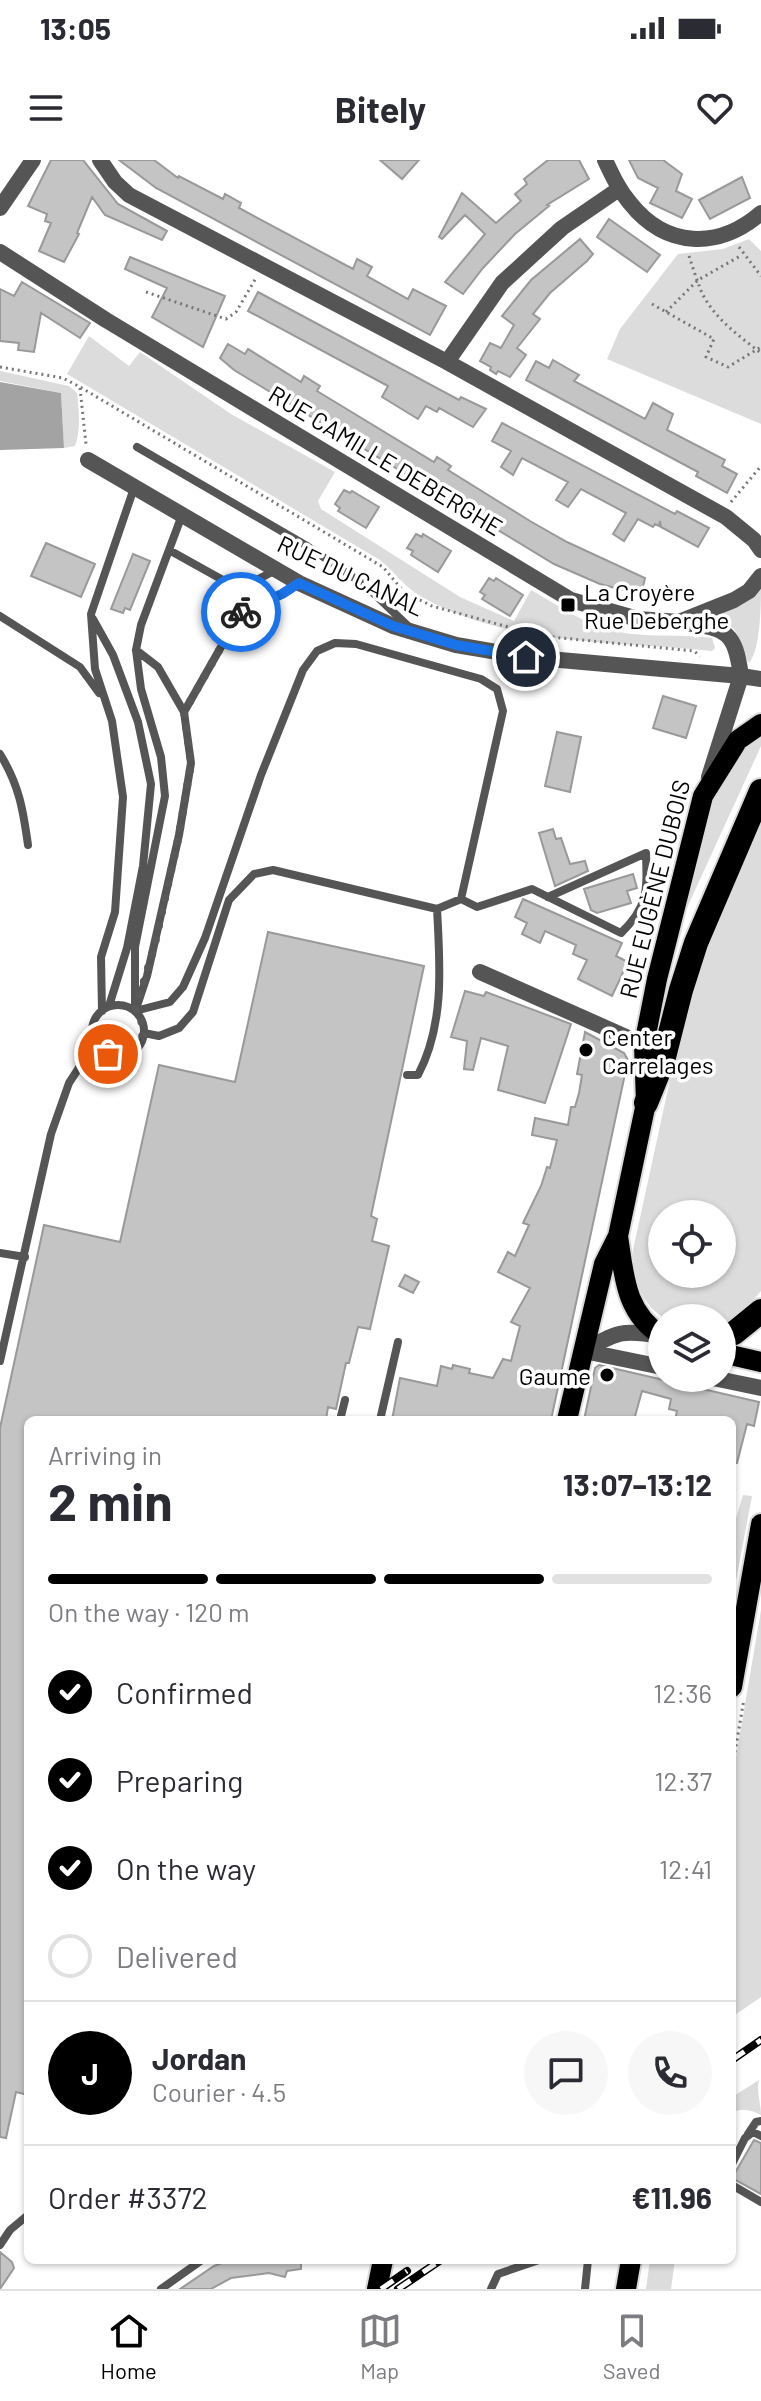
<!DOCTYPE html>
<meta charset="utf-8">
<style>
:root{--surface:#fff;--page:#f7f7f7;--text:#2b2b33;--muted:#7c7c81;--line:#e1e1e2;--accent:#000}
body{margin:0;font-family:Barlow,sans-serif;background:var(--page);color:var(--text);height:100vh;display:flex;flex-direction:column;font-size:30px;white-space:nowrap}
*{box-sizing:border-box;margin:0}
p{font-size:26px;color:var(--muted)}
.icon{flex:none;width:44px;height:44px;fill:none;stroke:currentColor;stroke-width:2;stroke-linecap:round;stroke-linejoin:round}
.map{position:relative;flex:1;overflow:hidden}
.side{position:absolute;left:24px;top:1256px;width:712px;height:848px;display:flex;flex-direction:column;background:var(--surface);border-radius:12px;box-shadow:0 2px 6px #0004}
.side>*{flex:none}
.tools{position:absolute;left:648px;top:1040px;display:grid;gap:16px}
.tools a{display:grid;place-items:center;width:88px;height:88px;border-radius:50%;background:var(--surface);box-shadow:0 2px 6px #0004;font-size:40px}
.pin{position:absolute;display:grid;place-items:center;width:68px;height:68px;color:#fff;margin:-34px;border:4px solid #fff;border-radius:50%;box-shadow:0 2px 8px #0007}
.courier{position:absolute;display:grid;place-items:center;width:80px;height:80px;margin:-40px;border:6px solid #1a73e8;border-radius:50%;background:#fff;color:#222;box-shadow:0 2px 10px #0007}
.summary em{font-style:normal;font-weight:700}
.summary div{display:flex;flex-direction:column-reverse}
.summary{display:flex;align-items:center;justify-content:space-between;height:136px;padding:0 24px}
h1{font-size:52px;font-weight:700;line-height:60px}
.bar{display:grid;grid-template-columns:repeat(4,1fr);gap:12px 8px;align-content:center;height:96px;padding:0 24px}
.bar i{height:10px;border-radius:6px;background:var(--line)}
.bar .on{background:var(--accent)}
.bar p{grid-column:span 4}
.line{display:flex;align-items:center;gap:20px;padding:0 24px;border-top:2px solid var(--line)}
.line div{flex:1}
.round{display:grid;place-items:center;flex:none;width:84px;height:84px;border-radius:42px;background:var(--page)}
ol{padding:0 24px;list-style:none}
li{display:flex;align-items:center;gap:24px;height:88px}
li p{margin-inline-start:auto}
li .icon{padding:8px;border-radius:50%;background:var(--accent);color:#fff;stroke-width:4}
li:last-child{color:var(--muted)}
li i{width:44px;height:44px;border:4px solid var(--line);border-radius:50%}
.status{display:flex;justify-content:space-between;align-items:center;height:56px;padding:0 40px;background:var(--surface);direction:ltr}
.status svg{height:22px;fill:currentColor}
header{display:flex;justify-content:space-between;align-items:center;height:104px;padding:0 24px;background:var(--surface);font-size:36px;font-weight:700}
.dock{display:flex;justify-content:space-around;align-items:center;height:112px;border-top:2px solid var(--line);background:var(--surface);font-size:22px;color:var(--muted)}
.dock a{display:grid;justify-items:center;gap:4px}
.dock .on{color:var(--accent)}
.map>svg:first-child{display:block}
.green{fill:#dcdcdc;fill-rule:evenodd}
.water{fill:#a3a3a3}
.building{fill:#c4c4c4;stroke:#999;stroke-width:2}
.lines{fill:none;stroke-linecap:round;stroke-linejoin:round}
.primary-casing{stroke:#dbdbdb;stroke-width:24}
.motorway-casing{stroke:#dbdbdb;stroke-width:28}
.path{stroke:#777;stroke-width:3;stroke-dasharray:2 4;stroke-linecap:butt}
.service{stroke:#555;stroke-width:8}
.minor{stroke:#555;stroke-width:16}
.tertiary{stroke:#555;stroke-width:16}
.primary{stroke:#000;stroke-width:20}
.motorway{stroke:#000;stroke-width:24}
.rail-casing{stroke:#000;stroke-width:8}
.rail{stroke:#fff;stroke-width:5;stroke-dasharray:15;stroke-linecap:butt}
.done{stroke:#595959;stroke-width:8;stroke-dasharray:0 14.4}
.route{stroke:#1a73e8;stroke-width:10}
.poi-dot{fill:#000;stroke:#fff;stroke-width:3}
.labels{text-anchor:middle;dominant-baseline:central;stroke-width:7;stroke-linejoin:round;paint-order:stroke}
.street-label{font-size:24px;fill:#000;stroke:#fff}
.poi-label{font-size:24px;fill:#000;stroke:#fff;text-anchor:start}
</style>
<div class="status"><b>13:05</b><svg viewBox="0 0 49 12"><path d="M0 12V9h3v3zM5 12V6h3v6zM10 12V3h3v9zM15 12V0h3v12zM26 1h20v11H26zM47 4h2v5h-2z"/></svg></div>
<header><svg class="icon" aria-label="menu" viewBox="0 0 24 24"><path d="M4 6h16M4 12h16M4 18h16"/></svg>Bitely<svg class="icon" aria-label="heart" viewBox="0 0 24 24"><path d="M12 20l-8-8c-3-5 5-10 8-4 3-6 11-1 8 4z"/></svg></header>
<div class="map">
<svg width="761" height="2129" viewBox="0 0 761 2129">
<rect width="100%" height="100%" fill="#fff"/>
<path class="green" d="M 749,79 L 761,91 L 761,264 L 607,199 L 620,169 L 678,94 L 723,89 Z
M 89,176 L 129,206 L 140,192 L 231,254 L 335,312 L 318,341 L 321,349 L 460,437 L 514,461 L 531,430 C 556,444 584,464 611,470 C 644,479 678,473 712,478 L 715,488 L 712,491 C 616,481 508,486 422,437 C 405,428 395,412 380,400 L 67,214 Z
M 0,211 L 69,226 L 77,233 C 79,250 81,270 75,286 L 64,288 L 61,233 L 0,221 Z
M 761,422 C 761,443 761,489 749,503 C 733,480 748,469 712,458 L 727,451 Z
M 761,573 L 761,586 L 675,774 L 691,706 L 717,629 L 730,599 Z
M 761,666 L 761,1131 L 740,1156 L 722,1164 L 722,1158 L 664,1158 C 639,1142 634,1118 633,1090 L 683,860 L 706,788 ZM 662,1054 L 722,1054 L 722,1114 L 662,1114 Z
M 743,1335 L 752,1336 L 732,1442 L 732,1372 Z
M 761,1450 L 761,1837 L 732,1857 L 732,1621 Z
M 759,1920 C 756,1931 761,1943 761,1955 C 752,1950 741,1947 732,1953 L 732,1937 Z
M 650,2100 L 675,2100 L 671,2129 L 646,2129 Z"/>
<path class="water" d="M 0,222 L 61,233 L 64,288 L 0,290 Z"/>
<path class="building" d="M 51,0 L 83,0 L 118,44 L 167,71 L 162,80 L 105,55 L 92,37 L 77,73 L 79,74 L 64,102 L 39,91 L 51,63 L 45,61 L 47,54 L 28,46 Z
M 119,0 L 154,0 L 178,18 L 179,16 L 223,39 L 225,34 L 241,43 L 239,48 L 353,109 L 357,99 L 372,107 L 367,116 L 408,139 L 413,129 L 446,146 L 430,175 L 156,28 Z
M 380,0 L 419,0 L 402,19 Z
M 548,0 L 579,0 L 589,19 L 547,45 L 549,46 L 515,74 L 483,108 L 463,134 L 445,122 L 485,74 L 465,55 L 442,79 L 439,77 L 462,33 L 496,63 L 521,41 L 515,34 L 527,24 L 524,19 Z
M 629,0 L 663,0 L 682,14 L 676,31 L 692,39 L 682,58 L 650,43 L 658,28 L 638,18 Z
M 742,17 L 750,38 L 710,59 L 699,40 Z
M 609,59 L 660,95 L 647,112 L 597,77 Z
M 580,79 L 593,94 L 587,101 L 550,133 L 533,154 L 540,159 L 517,188 L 526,195 L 510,217 L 498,211 L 496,214 L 490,210 L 491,207 L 480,201 L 490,183 L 501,188 L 514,165 L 502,156 L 531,120 Z
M 130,97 L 225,136 L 203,187 L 152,157 L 167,128 L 125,109 Z
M 22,122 L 90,163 L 80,178 L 41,153 L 34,192 L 18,190 L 19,183 L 0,181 L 0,129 L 14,136 Z
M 258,132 L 459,240 L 461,237 L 486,249 L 473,267 L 439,248 L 437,252 L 426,246 L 418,259 L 382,237 L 388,226 L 248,151 Z
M 228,184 L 245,194 L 248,189 L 301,222 L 304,216 L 320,226 L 317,231 L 434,302 L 437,297 L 451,306 L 448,310 L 530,361 L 567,382 L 645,418 L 641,435 L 600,424 L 554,404 L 262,227 L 234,210 L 220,198 Z
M 553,200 L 579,215 L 574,221 L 645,259 L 653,243 L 673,254 L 667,270 L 725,300 L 722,306 L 737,314 L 727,333 L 696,316 L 698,312 L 526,220 L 536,201 L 549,208 Z
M 502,263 L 675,354 L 677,351 L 709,368 L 698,387 L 661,367 L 660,361 L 659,366 L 655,364 L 653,367 L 638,359 L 624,381 L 613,374 L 626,353 L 581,329 L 568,347 L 556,340 L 568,322 L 522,298 L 513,315 L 501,307 L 511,291 L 492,281 Z
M 344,330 L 350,333 L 352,331 L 379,347 L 366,368 L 338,351 L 340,348 L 335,344 Z
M 416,374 L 422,377 L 423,374 L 451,391 L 438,412 L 411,395 L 413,391 L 407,388 Z
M 46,383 L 95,404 L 81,437 L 31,416 Z
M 133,394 L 150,401 L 130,450 L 125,448 L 123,453 L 111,449 Z
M 489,418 L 494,421 L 496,418 L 523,435 L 510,456 L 482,439 L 485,435 L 480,432 Z
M 663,536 L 696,546 L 686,578 L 653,568 Z
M 557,572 L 581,577 L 570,632 L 545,626 Z
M 553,669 L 556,679 L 561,678 L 570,704 L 585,701 L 588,711 L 555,726 L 539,673 Z
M 633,714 L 637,728 L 627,731 L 631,743 L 597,753 L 591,750 L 584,729 Z
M 523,739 L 622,783 L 616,796 L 628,802 L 612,836 L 578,819 L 587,800 L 573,794 L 576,785 L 545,771 L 540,783 L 522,774 L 527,763 L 515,757 Z
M 268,772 L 424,806 L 371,1056 L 377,1059 L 372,1081 L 389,1086 L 370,1169 L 358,1167 L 349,1203 L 346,1203 L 336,1249 L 328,1247 L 326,1260 L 28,1260 L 28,1935 L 16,1932 L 6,1978 L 0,1977 L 0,1268 L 44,1065 L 120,1082 L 159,905 L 235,922 Z
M 465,831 L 484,836 L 486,832 L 571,864 L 545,943 L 498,930 L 508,886 L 481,878 L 473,910 L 464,909 L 467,881 L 451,877 Z
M 585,872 L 624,893 L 628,900 L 551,1260 L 392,1260 L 400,1218 L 437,1226 L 441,1206 L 452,1209 L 453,1205 L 470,1209 L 469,1213 L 493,1218 L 503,1199 L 511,1201 L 520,1166 L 511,1162 L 530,1128 L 498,1112 L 508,1092 L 515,1096 L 529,1065 L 523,1063 L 541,1026 L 547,1007 L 550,1008 L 557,980 L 532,975 L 535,958 L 568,965 L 571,947 L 575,947 L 579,933 L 582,915 L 577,914 Z
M 405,1115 L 419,1122 L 413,1133 L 399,1126 Z
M 599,1205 L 759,1242 L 754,1266 L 747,1264 L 737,1303 L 732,1302 L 732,1260 L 675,1260 L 677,1251 L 669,1249 L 671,1239 L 642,1231 L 634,1260 L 584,1260 L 595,1208 Z
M 754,1980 L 761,1983 L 761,2034 L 732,2018 Z
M 0,2092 L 12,2102 L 14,2108 L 0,2129 Z
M 230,2100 L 301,2100 L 301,2109 L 287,2111 L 285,2117 L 269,2113 L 231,2118 L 211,2129 L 180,2129 L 214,2106 Z"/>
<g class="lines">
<defs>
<path id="primary" d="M 618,1076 C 624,1115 625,1153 662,1176
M 722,1193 L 761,1202
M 567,1260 L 604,1104 L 618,1076 L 646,943 L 644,885 L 657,819 L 703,636 L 738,580 L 761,564
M 732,1527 L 761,1364
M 377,2129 L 383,2100
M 626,2129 L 631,2100"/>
<path id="motorway" d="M 646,943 L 663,901 L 681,830 L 696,783 L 761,631
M 722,1177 L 734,1173 L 761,1151"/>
</defs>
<use href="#primary" class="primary-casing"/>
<use href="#motorway" class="motorway-casing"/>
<path class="path" d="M 739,87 L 761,116
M 689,96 C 693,108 697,121 702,133 C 715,159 739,176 761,193
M 146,132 L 226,159 L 236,152 L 256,118
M 652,144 L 714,179 L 706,197 L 728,207 L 761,187
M 666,152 L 698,120 L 742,95
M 0,207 L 63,218 L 80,227 L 383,407 L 404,432 L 432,446 L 541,476 L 694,491 L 700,496
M 80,228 L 86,284
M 731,342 L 761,306
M 732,1610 L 744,1539"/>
<path class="service" d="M 137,287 L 307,386 L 366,426 L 409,467
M 169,390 L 239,429 L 276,410
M 0,456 L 80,507 L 99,533
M 93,459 L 113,495 L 138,562 L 151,624 L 143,706 L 127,788 L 109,846
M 136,490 L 158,507 L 184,552 L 191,603 L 179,675 L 147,816 L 138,843
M 184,552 L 242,450 L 282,434 L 298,423
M 0,594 C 19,625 23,649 28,685
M 461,739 L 477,747 L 532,729 L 621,773 C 649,746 647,730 646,693 L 548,737
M92 871a26 26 0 1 1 52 0a26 26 0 1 1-52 0Z
M 102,851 L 101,797 L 115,752 L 123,637 L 112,561 L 95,509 L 91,454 L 134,328
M 135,851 L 170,842 L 183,827 L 205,778 L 261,615 L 303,510 L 317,491 L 335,483 L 356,484 L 481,519 L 497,529 L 503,551 L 461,739 L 437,749 C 440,804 445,864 418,915 L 407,915
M 135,851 L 135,787 L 165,636 L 161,597 L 141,529 L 136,490 L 141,465 L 182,355
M 144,873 L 159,876 L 179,868 L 193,852 L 229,740 L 254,714 L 273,710 L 437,749
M 0,1093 L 25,1097
M 0,1201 L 51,974 L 69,923 L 95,883
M 340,1260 L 345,1240
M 380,1260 L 398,1182
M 748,1974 L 756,1962 L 761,1961
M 732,2004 L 745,1978 L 753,1972 L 761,1976
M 732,2025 L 761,2042
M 0,2085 L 10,2070 L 28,2055
M 161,2129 L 202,2100
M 491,2129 L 498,2114 L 539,2100
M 585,2129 L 588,2100"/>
<path class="minor" d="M 100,0 L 115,22 L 129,35 L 447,202 L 726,357 L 754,380 L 761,390
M 605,0 C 612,15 619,30 630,43 C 666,88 718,90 761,53
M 0,48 L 33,0
M 0,92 L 106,160 L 571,440 L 638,459 L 679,462 L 734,440 L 749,431 L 761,416
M 447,202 L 502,123 L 562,68 L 619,29
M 88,300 L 299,423 L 393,466 L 456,485 L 526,497 L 741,516 C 735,472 727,468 685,463
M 480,812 L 644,885
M 584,1191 C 617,1172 622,1169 660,1176
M 584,1191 L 662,1207
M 713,1218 L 761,1228"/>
<path class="tertiary" d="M 709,617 L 741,516 L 761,519"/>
<use href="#primary" class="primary"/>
<use href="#motorway" class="motorway"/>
<defs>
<path id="rail" d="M 732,1900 L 761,1880
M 381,2129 L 407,2111
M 398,2129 L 441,2100"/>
</defs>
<use href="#rail" class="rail-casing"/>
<use href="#rail" class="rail"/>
</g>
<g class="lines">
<path class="done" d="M 108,894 C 136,901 154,873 135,851 L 154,788 L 179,675 L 191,603 L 184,552 L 241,452"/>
<path class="route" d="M 241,452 L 282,434 L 299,423 L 393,466 L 456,485 L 526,497"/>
</g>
<g class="poi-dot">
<rect x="560" y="437" width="16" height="16" rx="4"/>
<circle cx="586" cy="890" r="8"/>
<circle cx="607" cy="1215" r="8"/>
</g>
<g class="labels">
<g class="street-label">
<text transform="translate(386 300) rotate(31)">RUE CAMILLE DEBERGHE</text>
<text transform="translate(351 415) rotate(25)">RUE DU CANAL</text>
<text transform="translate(654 729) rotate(-76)">RUE EUGÈNE DUBOIS</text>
</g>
<g class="poi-label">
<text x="584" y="431">La Croyère<tspan x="584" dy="28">Rue Deberghe</tspan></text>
<text x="602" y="876">Center<tspan x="602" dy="28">Carrelages</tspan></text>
<text x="591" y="1215" text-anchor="end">Gaume</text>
</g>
</g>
</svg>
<div class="tools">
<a><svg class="icon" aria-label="locate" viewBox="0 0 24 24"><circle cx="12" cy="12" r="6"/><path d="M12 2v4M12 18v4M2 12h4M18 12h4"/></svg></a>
<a><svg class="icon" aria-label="layers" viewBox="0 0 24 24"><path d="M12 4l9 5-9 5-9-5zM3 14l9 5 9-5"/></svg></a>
</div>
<div class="pin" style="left:108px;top:894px;background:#ea580c"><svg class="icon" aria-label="bag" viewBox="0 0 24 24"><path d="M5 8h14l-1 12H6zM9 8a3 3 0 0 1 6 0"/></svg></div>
<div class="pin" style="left:526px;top:497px;background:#1f2937"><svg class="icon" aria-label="home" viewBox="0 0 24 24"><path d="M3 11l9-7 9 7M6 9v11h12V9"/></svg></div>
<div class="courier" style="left:241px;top:452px"><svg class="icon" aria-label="bike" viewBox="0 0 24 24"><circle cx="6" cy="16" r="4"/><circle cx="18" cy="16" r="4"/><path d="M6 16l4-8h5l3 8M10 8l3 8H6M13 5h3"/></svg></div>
<section class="side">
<div class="summary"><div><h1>2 min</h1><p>Arriving in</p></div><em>13:07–13:12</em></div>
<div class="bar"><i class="on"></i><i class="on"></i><i class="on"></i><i></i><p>On the way · 120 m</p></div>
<ol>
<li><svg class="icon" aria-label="check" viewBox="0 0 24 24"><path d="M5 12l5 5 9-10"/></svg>Confirmed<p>12:36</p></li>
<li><svg class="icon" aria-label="check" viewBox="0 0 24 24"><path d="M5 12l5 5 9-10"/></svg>Preparing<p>12:37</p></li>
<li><svg class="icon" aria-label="check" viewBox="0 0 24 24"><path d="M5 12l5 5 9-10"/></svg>On the way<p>12:41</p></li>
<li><i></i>Delivered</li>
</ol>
<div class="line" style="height:144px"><b class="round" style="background:var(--accent);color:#fff">J</b><div><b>Jordan</b><p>Courier · 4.5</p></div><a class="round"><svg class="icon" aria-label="chat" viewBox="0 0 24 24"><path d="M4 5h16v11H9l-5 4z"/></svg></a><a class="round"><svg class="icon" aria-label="phone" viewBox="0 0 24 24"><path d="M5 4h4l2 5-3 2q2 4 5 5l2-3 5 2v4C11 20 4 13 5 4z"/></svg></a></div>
<div class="line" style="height:104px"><div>Order #3372</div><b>€11.96</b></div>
</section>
</div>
<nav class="dock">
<a class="on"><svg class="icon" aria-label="home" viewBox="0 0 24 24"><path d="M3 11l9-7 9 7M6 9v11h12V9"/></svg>Home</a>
<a><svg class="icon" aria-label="map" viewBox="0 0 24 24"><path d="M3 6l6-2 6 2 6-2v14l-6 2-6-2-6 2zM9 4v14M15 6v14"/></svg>Map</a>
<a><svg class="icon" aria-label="saved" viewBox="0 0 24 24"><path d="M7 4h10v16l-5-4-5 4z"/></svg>Saved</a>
</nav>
